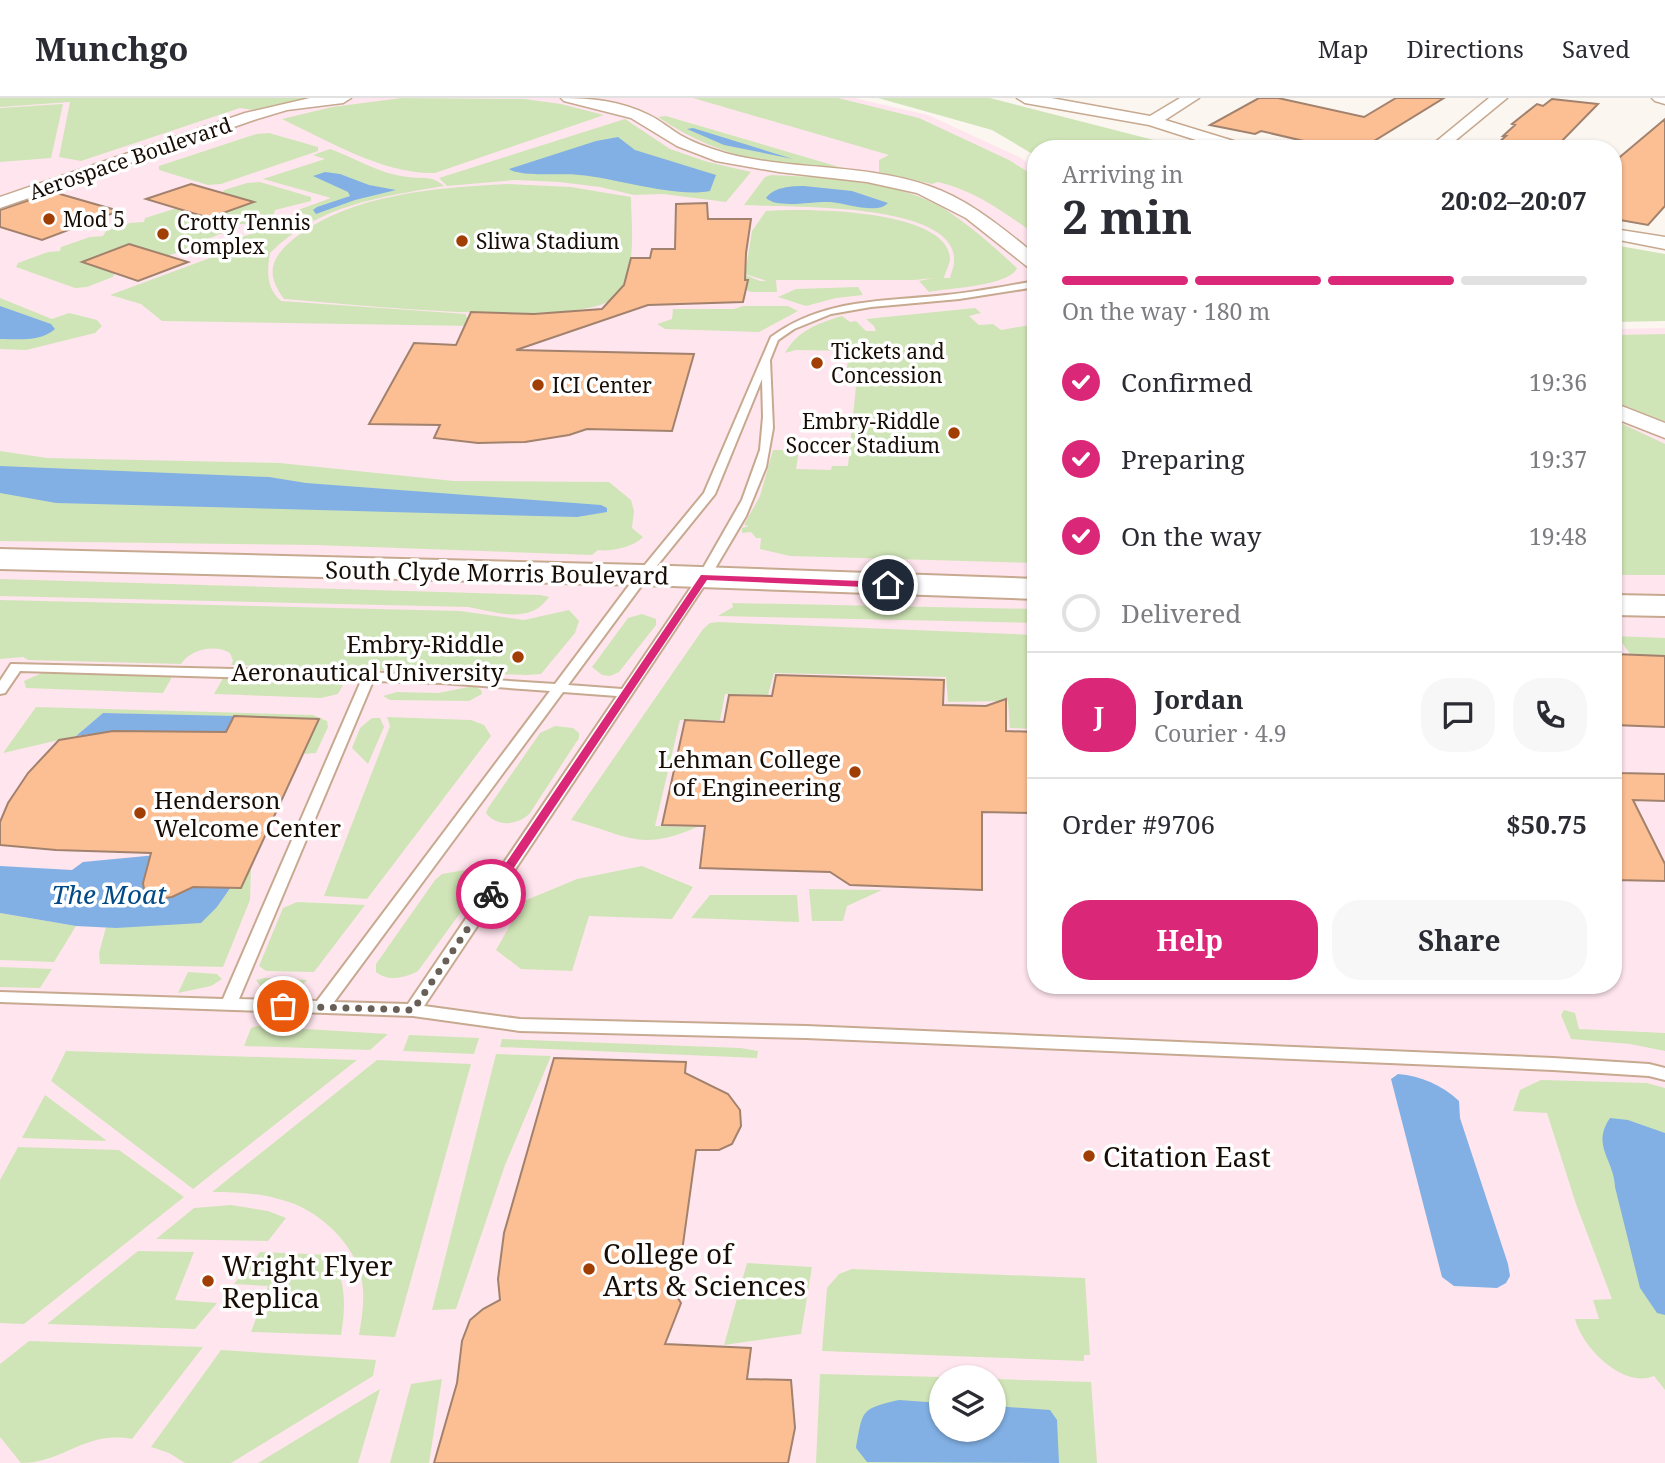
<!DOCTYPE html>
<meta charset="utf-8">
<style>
:root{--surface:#fff;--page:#f7f7f7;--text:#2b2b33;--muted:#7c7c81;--line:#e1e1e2;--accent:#db2777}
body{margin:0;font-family:"Noto Serif",serif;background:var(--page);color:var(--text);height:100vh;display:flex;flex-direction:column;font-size:26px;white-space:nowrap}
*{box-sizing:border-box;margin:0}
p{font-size:23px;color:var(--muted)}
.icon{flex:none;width:38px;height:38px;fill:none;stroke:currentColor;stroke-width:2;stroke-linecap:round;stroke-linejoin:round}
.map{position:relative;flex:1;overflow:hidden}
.sheet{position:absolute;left:1027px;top:42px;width:595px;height:854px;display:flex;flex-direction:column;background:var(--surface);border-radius:28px;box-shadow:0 2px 5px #0004}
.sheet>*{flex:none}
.buttons{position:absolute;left:929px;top:1267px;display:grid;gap:14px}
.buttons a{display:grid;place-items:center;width:77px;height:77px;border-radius:50%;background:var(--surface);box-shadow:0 2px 5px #0004;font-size:35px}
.pin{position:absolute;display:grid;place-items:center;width:60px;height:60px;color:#fff;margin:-30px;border:4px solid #fff;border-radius:50%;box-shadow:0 2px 7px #0007}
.courier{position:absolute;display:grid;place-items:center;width:70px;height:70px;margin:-35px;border:5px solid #db2777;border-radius:50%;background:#fff;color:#222;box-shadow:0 2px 9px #0007}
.overview em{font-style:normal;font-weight:700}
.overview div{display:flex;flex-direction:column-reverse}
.overview{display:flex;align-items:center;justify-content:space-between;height:119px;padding:0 35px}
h1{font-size:46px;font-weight:700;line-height:52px}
.bar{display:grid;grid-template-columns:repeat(4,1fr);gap:10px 7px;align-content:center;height:84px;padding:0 35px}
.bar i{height:9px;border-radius:5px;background:var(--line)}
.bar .on{background:var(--accent)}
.bar p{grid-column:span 4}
.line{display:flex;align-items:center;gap:18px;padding:0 35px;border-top:2px solid var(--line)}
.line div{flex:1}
.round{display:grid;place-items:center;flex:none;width:74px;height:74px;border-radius:28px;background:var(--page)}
ol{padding:0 35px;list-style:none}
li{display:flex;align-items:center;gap:21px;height:77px}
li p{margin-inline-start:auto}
li .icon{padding:7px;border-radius:50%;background:var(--accent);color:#fff;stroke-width:4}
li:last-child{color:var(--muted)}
li i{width:38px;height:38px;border:4px solid var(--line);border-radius:50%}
.primary-button{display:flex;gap:14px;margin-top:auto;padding:14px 35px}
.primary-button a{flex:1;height:80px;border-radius:28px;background:var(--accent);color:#fff;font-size:28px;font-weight:700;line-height:80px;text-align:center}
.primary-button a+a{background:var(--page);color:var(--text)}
header{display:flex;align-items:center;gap:42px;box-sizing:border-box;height:98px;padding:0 35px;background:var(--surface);border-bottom:2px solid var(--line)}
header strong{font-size:33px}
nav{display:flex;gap:38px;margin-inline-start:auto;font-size:24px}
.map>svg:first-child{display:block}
.education{fill:#ffe5ee;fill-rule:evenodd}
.green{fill:#d0e5b7}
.water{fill:#82b0e4}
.building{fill:#fcbf94;stroke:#a2826d;stroke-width:2}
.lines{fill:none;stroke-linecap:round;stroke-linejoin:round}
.service-casing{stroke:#c7a990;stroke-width:4}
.minor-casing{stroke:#c7a990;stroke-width:3}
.secondary-casing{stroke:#c7a990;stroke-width:4}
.service{fill:#fff;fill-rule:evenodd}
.minor{fill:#fff;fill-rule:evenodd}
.secondary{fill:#fff;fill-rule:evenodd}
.route{fill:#db2777}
.done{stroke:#685f57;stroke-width:7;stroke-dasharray:0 12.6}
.poi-dot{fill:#a13e04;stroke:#fff;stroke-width:2.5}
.labels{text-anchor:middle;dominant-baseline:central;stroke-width:7;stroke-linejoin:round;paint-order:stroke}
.far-street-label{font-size:21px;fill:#180d05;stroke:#fff}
.far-poi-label{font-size:21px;fill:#180d05;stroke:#fff;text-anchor:start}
.street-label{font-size:24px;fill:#180d05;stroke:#fff}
.poi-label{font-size:24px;fill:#180d05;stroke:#fff;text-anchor:end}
.water-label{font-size:26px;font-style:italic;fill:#014a88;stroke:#fff}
.near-poi-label{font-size:28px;fill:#180d05;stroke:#fff;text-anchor:start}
</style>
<header>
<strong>Munchgo</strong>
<nav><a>Map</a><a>Directions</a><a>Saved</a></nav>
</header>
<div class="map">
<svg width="1665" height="1365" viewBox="0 0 1665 1365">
<rect width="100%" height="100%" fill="#fcf6f0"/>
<path class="education" d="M 0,0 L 854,0 L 928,17 L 1019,59 L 1036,70 L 1036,887 L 1614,887 L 1614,231 L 1665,230 L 1665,1365 L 0,1365 ZM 942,1279 L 994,1279 L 994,1332 L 942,1332 Z"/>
<path class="green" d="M 0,0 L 308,0 L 253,12 L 240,10 L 81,63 L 59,59 L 70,4 L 0,9 Z
M 402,0 L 524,1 L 561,6 L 604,17 L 435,75 C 385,77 326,42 282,21 L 332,9 Z
M 693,0 L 838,0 L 919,20 L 1009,62 L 1036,79 L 1036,137 C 1005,115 976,93 938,84 L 932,86 L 879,74 L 879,62 L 889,57 Z
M 878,0 L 990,0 L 1189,51 L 1036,51 L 1036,58 L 992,32 Z
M 63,6 L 51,60 L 0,64 L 0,10 Z
M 666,18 L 846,71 C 781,74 711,56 658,19 Z
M 625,21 L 670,51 L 708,64 L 751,74 L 726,104 L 663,96 L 634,97 L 600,89 L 559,84 L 515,82 L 447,88 L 439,80 Z
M 269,35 L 318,49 L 318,53 L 221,86 L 208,87 L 159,72 L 159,68 L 256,36 Z
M 330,51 C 356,60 379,76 408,79 C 423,81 432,77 444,88 C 380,99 318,107 270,155 C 267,173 266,190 281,203 L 466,216 L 466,219 L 478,220 L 473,228 L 162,223 L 141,206 L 110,197 L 226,154 L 212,150 L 305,116 L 295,113 L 331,100 L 263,81 L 325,61 L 313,57 Z
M 771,77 C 822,79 897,83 941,109 C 969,126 993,148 1017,170 C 1010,188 949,190 929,194 L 919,183 L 934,180 L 914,182 L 776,182 L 777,194 L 751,194 L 716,180 L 743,176 L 760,183 L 767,183 L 745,176 L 752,133 L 766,113 C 801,110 947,110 950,160 C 950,166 945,175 944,180 L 950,180 C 951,175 954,169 954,164 C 959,102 782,110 744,107 L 765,79 Z
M 260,84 L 311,99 L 311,103 L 275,112 L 274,116 L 248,126 L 236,126 L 236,130 L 202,143 L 199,148 L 115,174 L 113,179 L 87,189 L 75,190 L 16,169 L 18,165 L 48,154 L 60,153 L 61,149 L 90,139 L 103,138 L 106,133 L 130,125 L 144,124 L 145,120 L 222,96 L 224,92 L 247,85 Z
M 506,86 L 571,89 L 631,99 C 631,130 639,178 612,201 C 575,231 340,205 284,201 C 268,179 268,164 289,145 C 345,96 434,90 506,86 Z
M 1614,147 L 1665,156 L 1665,223 L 1614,224 Z
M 858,189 L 863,197 L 836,200 L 806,208 L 778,199 L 796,191 Z
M 0,200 L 52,221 L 69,215 L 97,222 L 102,228 L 95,235 L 26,252 L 0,251 Z
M 743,208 L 788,208 L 798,213 L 759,234 L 665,231 L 657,226 L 672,221 L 673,211 L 734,211 Z
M 975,210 L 981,215 L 969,218 L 979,227 L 993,226 L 1001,232 L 1036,226 L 1036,465 L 790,458 L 760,451 L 761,440 L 756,440 L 751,434 L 742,435 L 742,430 L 749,428 L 744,427 L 760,398 L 773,352 L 799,352 L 796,371 L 831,372 L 832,368 L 848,368 L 856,288 L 845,287 L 849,253 L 796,252 L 785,255 C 797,233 818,225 842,218 L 850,224 L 856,223 L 866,233 L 876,233 L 874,228 L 866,221 Z
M 1665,236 L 1665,324 L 1614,303 L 1614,237 Z
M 1614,322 L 1665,346 L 1665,477 L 1614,477 Z
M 0,353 L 47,360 L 280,365 L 454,383 L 609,384 L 631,402 L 634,413 L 632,430 L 643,439 C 634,449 610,454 598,452 L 592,457 L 315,447 L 0,443 Z
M 0,481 L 540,497 L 549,499 C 530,527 496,514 468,509 L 0,498 Z
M 0,502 L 460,513 L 524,522 L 569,512 L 579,523 L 575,535 L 541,576 L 527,577 L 231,567 L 233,563 L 230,555 C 215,546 191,551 181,566 L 28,562 L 23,559 L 0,561 Z
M 732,505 L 1036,511 L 1036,525 L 718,518 L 733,509 Z
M 642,516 L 656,521 L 656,527 L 619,574 L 610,578 L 602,577 L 592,569 L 628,520 Z
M 718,524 L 1036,537 L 1036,631 L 1010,630 L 1008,603 L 948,604 L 946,579 L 774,575 L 768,597 L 725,596 L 720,622 L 680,622 L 655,728 L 697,729 C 639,755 625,736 571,722 L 703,531 L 710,525 Z
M 1614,538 L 1665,540 L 1665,558 L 1630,556 L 1620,542 L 1614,541 Z
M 42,575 L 172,579 L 163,595 L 26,590 L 24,583 Z
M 223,580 L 326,583 L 343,587 L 338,596 L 321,600 L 214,596 Z
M 474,588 L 481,592 L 482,596 L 469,603 L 390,602 L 383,598 L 397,594 L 438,595 Z
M 36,609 L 313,617 L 327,623 L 328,629 L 316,655 L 303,656 L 318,622 L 103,615 L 76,638 L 3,655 Z
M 387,619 L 471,622 L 484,627 L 491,638 L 367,801 L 324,798 L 390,628 Z
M 372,620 L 380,620 L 384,629 L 368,666 L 352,650 L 360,630 Z
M 555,628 L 573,630 L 579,635 L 579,640 L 530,715 C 519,727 497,730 486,715 L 488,710 L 540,635 Z
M 642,768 L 693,789 L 672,821 L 589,818 L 572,873 L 521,871 L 496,852 L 524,803 L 577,781 Z
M 251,769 L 250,802 L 223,869 L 100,866 L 99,855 L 106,829 L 116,830 L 217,809 L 231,789 L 241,790 Z
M 465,772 L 472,774 L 482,785 L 418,873 C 405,880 388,884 376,874 L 376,866 L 435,782 L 442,776 Z
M 809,791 L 882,792 L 847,808 L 843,823 L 812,823 Z
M 710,797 L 797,797 L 799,824 L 691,820 Z
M 297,804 L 365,807 L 314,874 L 266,873 L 259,868 L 283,810 Z
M 0,815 L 76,828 L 54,864 L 0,862 Z
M 0,869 L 52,871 L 40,890 L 0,889 Z
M 188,874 L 217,876 L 222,881 L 211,888 L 178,895 Z
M 265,880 L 307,882 L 295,895 C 278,897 265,896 256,882 Z
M 1564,912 L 1575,915 L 1579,931 L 1665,935 L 1665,953 L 1630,946 L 1571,941 L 1561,917 Z
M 257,928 L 388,936 L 370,952 L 244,948 L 251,930 Z
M 409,937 L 479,940 L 474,956 L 403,953 Z
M 502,941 L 741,950 L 758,953 L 757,960 L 500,949 Z
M 66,953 L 357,962 L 193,1091 L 51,983 Z
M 496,956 L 551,958 L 505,1067 L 456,1211 L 432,1212 Z
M 377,962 L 471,966 L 395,1239 L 359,1237 C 362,1219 365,1202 362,1183 C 356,1146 318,1111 282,1102 C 259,1095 236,1094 212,1094 Z
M 1541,982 L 1647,985 L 1665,990 L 1665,1292 L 1654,1278 C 1624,1291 1582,1250 1575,1221 L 1599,1221 L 1593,1202 L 1612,1201 L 1576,1106 L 1547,1015 L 1513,1013 L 1520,992 Z
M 45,997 L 107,1043 L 22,1040 Z
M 18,1049 L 119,1052 L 184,1099 L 24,1226 L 0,1225 L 0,1082 Z
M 231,1107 L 268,1113 L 286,1120 L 268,1143 L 156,1141 L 194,1110 Z
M 138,1153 L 194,1154 L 175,1202 L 217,1205 L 195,1231 L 47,1226 Z
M 260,1154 L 331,1157 C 346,1184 346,1207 341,1237 L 251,1234 L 268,1188 L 234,1186 Z
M 747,1165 L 812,1169 L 801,1236 L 724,1247 Z
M 852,1171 L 1085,1180 L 1090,1257 L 1084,1257 L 1084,1263 L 822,1253 L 827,1190 L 839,1176 Z
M 29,1243 L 203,1249 L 132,1341 C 86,1332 63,1365 21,1365 L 0,1339 L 0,1266 Z
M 221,1252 L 376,1262 L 373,1278 L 231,1365 L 185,1365 L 169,1355 L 151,1349 Z
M 820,1276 L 941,1279 L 942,1332 L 994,1332 L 994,1281 L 1091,1284 L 1097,1365 L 816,1365 Z
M 442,1281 L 429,1365 L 390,1365 L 411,1286 Z
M 380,1291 L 358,1365 L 258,1365 Z"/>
<path class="water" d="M 693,30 L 793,61 L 724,47 L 687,31 Z
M 618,39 L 635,52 L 716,77 L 710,93 C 674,100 617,80 579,77 C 563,75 519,79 509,71 L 596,43 Z
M 325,74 L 340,76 L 369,87 L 396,92 L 355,102 L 316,116 L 313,112 L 317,109 L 350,98 L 348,94 L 313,78 Z
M 804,88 L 852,93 L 888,105 C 877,117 846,105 830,104 C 814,103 777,111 766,100 C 774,89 791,88 804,88 Z
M 0,208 L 51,226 L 55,231 C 41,244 17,241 0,241 Z
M 0,368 L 269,379 L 306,385 L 601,407 L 607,410 L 607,414 L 577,419 L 56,405 L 0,395 Z
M 103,615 L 234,618 L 226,634 L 113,633 L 76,638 Z
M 0,755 L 0,768 L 72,772 L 83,764 L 167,756 C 149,767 140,776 147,798 C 173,806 177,791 196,789 C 207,788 220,789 231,789 L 217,809 L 201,825 L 116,830 L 76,828 L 0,815 Z
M 1398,976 C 1421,978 1442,987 1459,1003 L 1460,1020 L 1508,1166 L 1510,1178 L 1506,1185 L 1497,1190 L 1454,1188 L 1442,1179 L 1391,981 Z
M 1610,1020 L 1628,1022 L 1665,1035 L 1665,1217 L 1657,1215 L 1640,1190 L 1615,1089 C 1614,1061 1591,1048 1610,1020 Z
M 899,1302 L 941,1305 L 942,1332 L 994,1332 L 994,1308 L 1050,1312 L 1057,1322 L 1059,1365 L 867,1364 L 856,1350 C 863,1312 860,1311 899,1302 Z"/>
<path class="building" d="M 1259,0 L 1278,0 L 1364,19 L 1396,0 L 1444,0 L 1361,51 L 1338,51 L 1261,33 L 1255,36 L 1210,27 Z
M 1552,1 L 1598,6 L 1558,47 L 1550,46 L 1544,51 L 1491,51 L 1506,38 L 1503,38 L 1515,27 L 1512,26 L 1537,6 L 1543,8 Z
M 1665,21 L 1665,108 L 1648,127 L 1614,121 L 1614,64 Z
M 191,86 L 254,104 L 209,120 L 146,101 Z
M 53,94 L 119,113 L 42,142 L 0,129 L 0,112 Z
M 707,105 L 708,121 L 751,121 L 746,155 L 745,182 L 748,182 L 743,204 L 648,207 L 516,252 L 694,256 L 672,333 L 587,331 L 569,337 L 525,344 L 478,345 L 434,340 L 440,327 L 369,326 L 414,245 L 456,247 L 471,214 L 534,216 L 602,211 L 624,187 L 631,160 L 650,160 L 652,151 L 675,151 L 676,106 Z
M 129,146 L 188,164 L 138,183 L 82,164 Z
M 1614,556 L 1665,558 L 1665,629 L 1614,627 Z
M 776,577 L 944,582 L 943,607 L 986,608 L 1006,601 L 1006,633 L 1036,634 L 1036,715 L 982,714 L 982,792 L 850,787 L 830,774 L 700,770 L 705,728 L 662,727 L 685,622 L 724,624 L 729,597 L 772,598 Z
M 234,618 L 319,621 L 241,790 L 193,789 L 172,799 L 157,801 L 145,797 L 143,785 L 151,755 L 56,752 L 0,747 L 0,724 L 8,705 L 28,675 L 59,642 L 113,633 L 226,634 Z
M 1614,662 L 1620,675 L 1665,676 L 1665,703 L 1633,702 L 1665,766 L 1665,783 L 1614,782 Z
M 554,960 L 686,964 L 685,975 L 728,996 L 740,1012 L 741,1028 L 732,1046 L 719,1052 L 696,1052 L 676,1197 L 681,1205 L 665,1246 L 751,1250 L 747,1281 L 791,1282 L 795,1330 L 788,1365 L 434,1365 L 457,1285 L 462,1243 L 470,1222 L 483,1211 L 500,1202 L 498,1181 L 504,1135 Z"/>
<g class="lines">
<defs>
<path id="service" d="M 1036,183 L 1036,189 L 959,201 L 871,209 L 831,216 L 794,231 L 778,242 L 770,262 L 773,330 L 766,369 L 746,418 L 710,479 L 424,908 L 520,921 L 806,928 L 1553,960 L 1649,966 L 1665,970 L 1665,982 L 1649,978 L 1553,972 L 806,940 L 520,933 L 413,918 L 0,904 L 0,894 L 223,901 L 361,583 L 20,573 L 5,595 L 0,596 L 0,583 L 11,566 L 369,574 L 555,586 L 639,474 L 704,395 L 771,239 C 824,200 883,204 946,197 C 976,194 1006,188 1036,183 ZM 762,281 L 763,319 L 760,352 L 742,402 L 698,479 L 622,591 L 568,587 L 647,480 L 715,396 ZM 373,583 L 442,585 L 550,593 L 317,903 L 239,901 ZM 563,594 L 617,598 L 408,906 L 334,904 Z"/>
<path id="minor" d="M 310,0 L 351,0 L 343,5 L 287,12 L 257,21 L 0,110 L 0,99 L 245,15 Z
M 561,0 C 592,0 621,3 649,17 C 660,22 670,31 680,37 C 694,45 709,50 725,55 C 792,73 863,65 929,88 C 970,102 1002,130 1036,157 L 1036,172 L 1029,170 L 966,120 L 917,95 L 867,84 L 779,74 L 716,63 L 677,48 L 631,20 L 564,3 Z
M 1017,0 L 1051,0 L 1150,18 L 1180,0 L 1199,0 L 1165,22 L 1250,48 L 1252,51 L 1224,51 L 1149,27 L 1025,5 Z
M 1489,0 L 1507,0 L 1445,51 L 1427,51 Z
M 1652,0 L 1665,0 L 1665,6 L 1655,3 Z
M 1614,131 L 1665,139 L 1665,151 L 1614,141 Z
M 1614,305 L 1665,325 L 1665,340 L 1614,320 Z"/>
<path id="secondary" d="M 0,451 L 643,467 L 1036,481 L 1036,501 L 643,487 L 0,471 Z
M 1614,497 L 1665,498 L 1665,518 L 1614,517 Z"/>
</defs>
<use href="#service" class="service-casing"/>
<use href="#minor" class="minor-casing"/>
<use href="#secondary" class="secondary-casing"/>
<use href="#service" class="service"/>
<use href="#minor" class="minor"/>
<use href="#secondary" class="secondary"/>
</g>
<path class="route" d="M 701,477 L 888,484 L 893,487 L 888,490 L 707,482 L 495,798 L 487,798 L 487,793 Z"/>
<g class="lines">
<path class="done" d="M 283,908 L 413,912 L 491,796"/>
</g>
<g class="poi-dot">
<circle cx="49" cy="121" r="7"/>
<circle cx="163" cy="136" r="7"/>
<circle cx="462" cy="143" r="7"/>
<circle cx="817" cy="265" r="7"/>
<circle cx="538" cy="287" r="7"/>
<circle cx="954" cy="335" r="7"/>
<circle cx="518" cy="559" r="7"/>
<circle cx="855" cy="674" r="7"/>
<circle cx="140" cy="715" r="7"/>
<circle cx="1089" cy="1058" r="7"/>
<circle cx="589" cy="1171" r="7"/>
<circle cx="208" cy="1183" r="7"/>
</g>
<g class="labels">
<g class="far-street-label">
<text transform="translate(130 60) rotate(-19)">Aerospace Boulevard</text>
</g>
<g class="far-poi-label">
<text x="63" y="121">Mod 5</text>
<text x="177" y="124">Crotty Tennis<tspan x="177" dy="24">Complex</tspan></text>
<text x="476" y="143">Sliwa Stadium</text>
<text x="831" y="253">Tickets and<tspan x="831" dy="24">Concession</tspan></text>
<text x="552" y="287">ICI Center</text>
<text x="940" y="323" text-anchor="end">Embry-Riddle<tspan x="940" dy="24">Soccer Stadium</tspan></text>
</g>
<g class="street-label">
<text transform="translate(497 474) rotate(1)">South Clyde Morris Boulevard</text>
</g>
<g class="poi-label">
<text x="504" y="545">Embry-Riddle<tspan x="504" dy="28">Aeronautical University</tspan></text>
<text x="841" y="660">Lehman College<tspan x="841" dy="28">of Engineering</tspan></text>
<text x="154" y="701" text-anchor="start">Henderson<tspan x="154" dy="28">Welcome Center</tspan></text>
</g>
<g class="water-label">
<text x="109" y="796">The Moat</text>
</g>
<g class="near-poi-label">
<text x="1103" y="1058">Citation East</text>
<text x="603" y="1155">College of<tspan x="603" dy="32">Arts &amp; Sciences</tspan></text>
<text x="222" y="1167">Wright Flyer<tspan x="222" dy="32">Replica</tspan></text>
</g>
</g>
</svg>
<div class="buttons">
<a><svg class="icon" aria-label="layers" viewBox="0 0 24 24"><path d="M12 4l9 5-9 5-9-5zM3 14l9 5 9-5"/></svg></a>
</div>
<div class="pin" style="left:283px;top:908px;background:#ea580c"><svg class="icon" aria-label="bag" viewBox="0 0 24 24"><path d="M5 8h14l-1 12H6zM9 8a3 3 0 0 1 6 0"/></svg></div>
<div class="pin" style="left:888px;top:487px;background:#1f2937"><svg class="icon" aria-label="home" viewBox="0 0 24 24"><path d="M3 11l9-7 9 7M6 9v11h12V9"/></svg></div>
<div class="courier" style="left:491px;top:796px"><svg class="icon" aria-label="bike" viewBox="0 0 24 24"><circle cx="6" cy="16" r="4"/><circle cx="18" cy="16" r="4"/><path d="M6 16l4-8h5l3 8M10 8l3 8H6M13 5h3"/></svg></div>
<section class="sheet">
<div class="overview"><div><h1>2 min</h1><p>Arriving in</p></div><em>20:02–20:07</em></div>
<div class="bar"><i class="on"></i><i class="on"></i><i class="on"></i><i></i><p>On the way · 180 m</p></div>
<ol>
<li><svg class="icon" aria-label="check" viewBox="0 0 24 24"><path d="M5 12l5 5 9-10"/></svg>Confirmed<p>19:36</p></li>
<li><svg class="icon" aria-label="check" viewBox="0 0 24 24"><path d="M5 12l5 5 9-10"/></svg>Preparing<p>19:37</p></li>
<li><svg class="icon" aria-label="check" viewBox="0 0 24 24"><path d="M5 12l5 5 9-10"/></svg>On the way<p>19:48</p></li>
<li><i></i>Delivered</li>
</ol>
<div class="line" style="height:126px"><b class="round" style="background:var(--accent);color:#fff">J</b><div><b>Jordan</b><p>Courier · 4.9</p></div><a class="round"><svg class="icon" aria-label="chat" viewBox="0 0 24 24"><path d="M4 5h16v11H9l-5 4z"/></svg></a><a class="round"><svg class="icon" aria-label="phone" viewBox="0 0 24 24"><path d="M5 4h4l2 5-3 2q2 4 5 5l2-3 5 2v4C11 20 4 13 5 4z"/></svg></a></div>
<div class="line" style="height:91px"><div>Order #9706</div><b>$50.75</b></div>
<div class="primary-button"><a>Help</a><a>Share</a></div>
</section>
</div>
